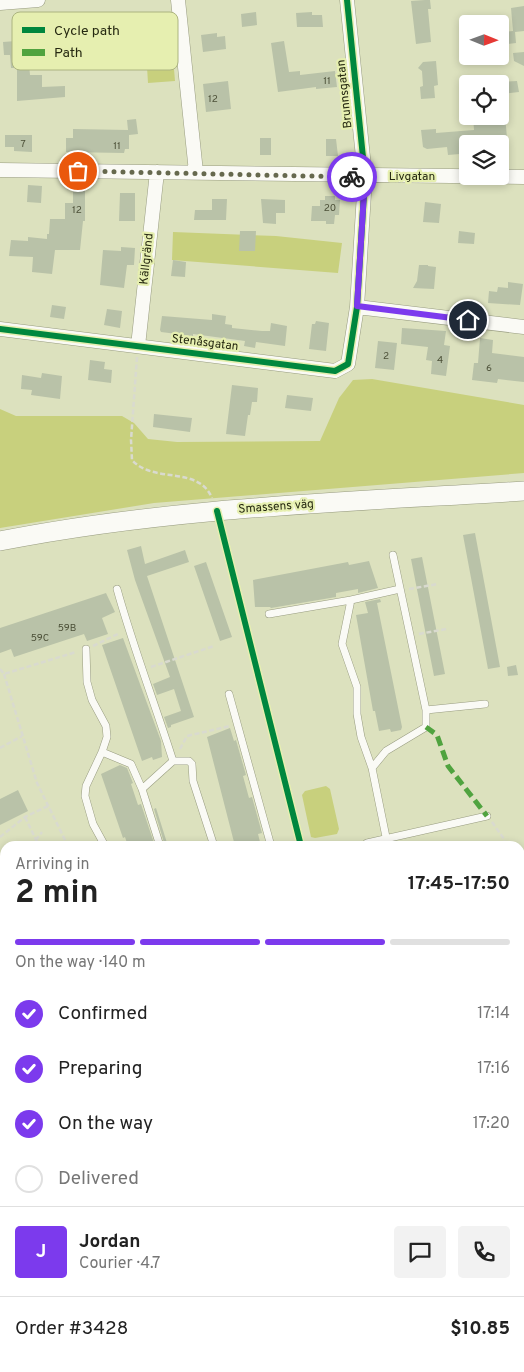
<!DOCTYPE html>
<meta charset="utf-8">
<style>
:root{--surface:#fff;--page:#f2f2f2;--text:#222;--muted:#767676;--line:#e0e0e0;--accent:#7c3aed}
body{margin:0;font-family:Overpass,sans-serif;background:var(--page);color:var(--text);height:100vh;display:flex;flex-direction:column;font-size:19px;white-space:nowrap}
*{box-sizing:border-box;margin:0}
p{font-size:16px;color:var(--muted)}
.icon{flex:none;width:28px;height:28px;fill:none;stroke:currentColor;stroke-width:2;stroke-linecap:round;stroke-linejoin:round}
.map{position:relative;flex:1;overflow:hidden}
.drawer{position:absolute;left:0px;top:841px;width:525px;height:531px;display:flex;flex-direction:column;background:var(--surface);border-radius:15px 15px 0 0;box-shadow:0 2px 8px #0003}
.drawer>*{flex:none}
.needle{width:32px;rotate:91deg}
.tools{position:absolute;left:459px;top:15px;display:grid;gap:10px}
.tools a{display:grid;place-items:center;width:50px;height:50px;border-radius:5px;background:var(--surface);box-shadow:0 2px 8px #0003;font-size:25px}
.pin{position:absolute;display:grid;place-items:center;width:42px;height:42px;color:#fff;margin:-21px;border:2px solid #fff;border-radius:50%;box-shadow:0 1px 5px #0007}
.courier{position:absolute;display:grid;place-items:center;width:50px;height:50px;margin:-25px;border:4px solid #7c3aed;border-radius:50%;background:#fff;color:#222;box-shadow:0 1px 6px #0007}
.head em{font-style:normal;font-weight:700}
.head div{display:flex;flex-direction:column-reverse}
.head{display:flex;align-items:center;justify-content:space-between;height:85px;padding:0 15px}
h1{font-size:32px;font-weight:700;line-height:38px}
.bar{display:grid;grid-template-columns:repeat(4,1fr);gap:8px 5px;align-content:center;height:60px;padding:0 15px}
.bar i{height:6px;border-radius:4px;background:var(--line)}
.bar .selected{background:var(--accent)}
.bar p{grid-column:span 4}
.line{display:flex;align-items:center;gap:12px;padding:0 15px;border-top:1px solid var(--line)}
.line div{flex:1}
.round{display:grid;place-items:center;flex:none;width:52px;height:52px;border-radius:5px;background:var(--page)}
ol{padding:0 15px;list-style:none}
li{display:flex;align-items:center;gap:15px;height:55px}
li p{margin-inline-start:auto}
li .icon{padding:5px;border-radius:50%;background:var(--accent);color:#fff;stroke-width:4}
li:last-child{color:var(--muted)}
li i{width:28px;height:28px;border:2px solid var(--line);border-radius:50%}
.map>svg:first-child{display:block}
.green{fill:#c8d07d}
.building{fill:#b9c2a8}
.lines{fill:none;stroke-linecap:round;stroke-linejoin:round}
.lane-casing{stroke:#989c80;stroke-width:8}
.street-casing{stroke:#989c80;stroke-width:15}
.secondary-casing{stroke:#989c80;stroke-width:20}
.path{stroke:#d9dacf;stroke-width:2.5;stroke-dasharray:5 2.5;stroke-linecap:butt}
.lane{stroke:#fafaf5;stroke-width:7}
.street{stroke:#fafaf5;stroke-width:14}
.secondary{stroke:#fafaf5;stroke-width:19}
.quiet{stroke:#50a33f;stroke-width:5;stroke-dasharray:10 5;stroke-linecap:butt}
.cycleway-casing{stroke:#e6efb0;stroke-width:9}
.cycleway{stroke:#00873e;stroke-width:6}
.done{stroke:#66694e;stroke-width:5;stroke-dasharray:0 9}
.route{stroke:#7c3aed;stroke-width:6}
.labels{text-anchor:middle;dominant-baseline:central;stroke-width:4.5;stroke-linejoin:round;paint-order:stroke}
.number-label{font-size:10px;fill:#4b4f37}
.street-label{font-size:12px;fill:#262911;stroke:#e6efb0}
.key{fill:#e6efb0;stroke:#acb480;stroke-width:1}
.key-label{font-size:14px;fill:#262911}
</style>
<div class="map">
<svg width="524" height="1372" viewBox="0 0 524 1372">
<rect width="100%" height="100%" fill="#dce1be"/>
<path class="green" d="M 171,33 L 175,81 L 148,83 L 145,35 Z
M 173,232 L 276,236 L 342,243 L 338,273 L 172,260 Z
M 372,379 L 524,405 L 524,473 L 154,503 L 0,528 L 0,409 L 16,416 L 122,416 L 134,423 L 148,439 L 177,442 L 320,441 L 339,398 L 353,380 Z
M 326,786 L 330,789 L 339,829 L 337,834 L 315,838 L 311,837 L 302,795 L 305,791 Z
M 520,921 L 524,921 L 524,1003 L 520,1003 Z
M 163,1368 L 231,1368 L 233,1372 L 166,1372 Z
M 253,1368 L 320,1368 L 320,1372 L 255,1372 Z"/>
<path class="building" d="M 425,0 L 430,0 L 431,9 L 428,9 L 431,42 L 416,44 L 411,1 Z
M 524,6 L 524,31 L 515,32 L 516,43 L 500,45 L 500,32 L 513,31 L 511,8 Z
M 256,12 L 257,25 L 242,27 L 241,14 Z
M 312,12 L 312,15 L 322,15 L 323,27 L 297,27 L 296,13 Z
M 217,33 L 217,37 L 225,36 L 226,49 L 203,52 L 201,35 Z
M 16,41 L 16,44 L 27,43 L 30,75 L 42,75 L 42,87 L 65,86 L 65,97 L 17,101 L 17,68 L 11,68 L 10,55 L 4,55 L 3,42 Z
M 284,41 L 289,72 L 300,71 L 300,75 L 335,71 L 337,87 L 316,89 L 316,87 L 278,92 L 271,43 Z
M 524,52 L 524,66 L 514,61 L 513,53 Z
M 436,61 L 438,85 L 434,86 L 435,98 L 421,99 L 420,87 L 423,86 L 422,71 L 418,68 L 423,62 Z
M 228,81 L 231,109 L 206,112 L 203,84 Z
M 517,81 L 519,92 L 502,94 L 500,82 Z
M 505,115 L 507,138 L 495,140 L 495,144 L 459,144 L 460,154 L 448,155 L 447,147 L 427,149 L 423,147 L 421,130 L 436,129 L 436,133 L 474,130 L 473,116 Z
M 136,119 L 138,134 L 129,135 L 129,149 L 125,149 L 124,153 L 66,152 L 66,138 L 73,138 L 73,129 L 128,130 L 127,120 Z
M 5,135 L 32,135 L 32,152 L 14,151 L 14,147 L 5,147 Z
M 260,138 L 271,138 L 271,155 L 260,155 Z
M 326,139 L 336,139 L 338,156 L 326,156 Z
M 28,185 L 42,186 L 41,203 L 27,202 Z
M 73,188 L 85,188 L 85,221 L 83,221 L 80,250 L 55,250 L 52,274 L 32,272 L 33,257 L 9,256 L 11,240 L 28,241 L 28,237 L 47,239 L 47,234 L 49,234 L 50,219 L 65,219 L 65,203 L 73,203 Z
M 120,193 L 135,193 L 135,221 L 119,221 Z
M 325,196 L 335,196 L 335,200 L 340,200 L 339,215 L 335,215 L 334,224 L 326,224 L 326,221 L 311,221 L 312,206 L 320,206 L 320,200 L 325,200 Z
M 212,199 L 227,199 L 226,220 L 194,220 L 195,210 L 212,210 Z
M 261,199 L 285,200 L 285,213 L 276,213 L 276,224 L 263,223 Z
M 425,202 L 441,204 L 439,223 L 423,222 Z
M 240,231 L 256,231 L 255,251 L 239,251 Z
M 459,231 L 475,233 L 474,244 L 458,243 Z
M 121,247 L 135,248 L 134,265 L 127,265 L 124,288 L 100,285 L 103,250 L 121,251 Z
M 173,260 L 186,262 L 185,277 L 171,276 Z
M 419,265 L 428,265 L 428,266 L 436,267 L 434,289 L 413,288 L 417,281 Z
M 508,282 L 523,284 L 520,305 L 488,303 L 489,291 L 497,292 L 498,287 L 508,288 Z
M 52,305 L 66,307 L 64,319 L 50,317 Z
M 107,309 L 122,311 L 120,328 L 104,325 Z
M 212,314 L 226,316 L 225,324 L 232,325 L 232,328 L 262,331 L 270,331 L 271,323 L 287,326 L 285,346 L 256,342 L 255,348 L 244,346 L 245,341 L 193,334 L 193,336 L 161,332 L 160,330 L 162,316 L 212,320 Z
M 316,321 L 329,323 L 326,351 L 309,349 L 312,324 L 315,324 Z
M 402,328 L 446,331 L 444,345 L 450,346 L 446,376 L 431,374 L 432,361 L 426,360 L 428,347 L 401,344 Z
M 480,338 L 493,340 L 492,353 L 524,357 L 524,382 L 498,379 L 497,383 L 472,380 L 474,363 L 478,363 Z
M 378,341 L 397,343 L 394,370 L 375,368 Z
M 90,360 L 105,362 L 104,369 L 112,370 L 111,383 L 88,380 Z
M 42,373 L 62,376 L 60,399 L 31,395 L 32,390 L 21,389 L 22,375 L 41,378 Z
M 232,385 L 258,388 L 257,402 L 252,402 L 250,415 L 248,415 L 245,436 L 226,434 Z
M 287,395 L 313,398 L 311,411 L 285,408 Z
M 154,414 L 192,418 L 190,432 L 153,427 Z
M 475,533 L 500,667 L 488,669 L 463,535 Z
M 141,546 L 145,564 L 185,550 L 189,562 L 147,576 L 194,717 L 171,725 L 171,727 L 168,728 L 164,717 L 181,711 L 174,689 L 157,695 L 153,684 L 170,677 L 135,580 L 127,550 Z
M 422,557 L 445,674 L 434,676 L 411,559 Z
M 369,561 L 378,588 L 358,593 L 358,589 L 336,593 L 336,597 L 271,608 L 270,607 L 255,607 L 253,580 L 348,562 L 349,565 Z
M 206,562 L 232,637 L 220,641 L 194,566 Z
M 106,593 L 115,612 L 102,618 L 108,634 L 87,641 L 84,634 L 14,657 L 11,649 L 0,653 L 0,628 Z
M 380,599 L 381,602 L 377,603 L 402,727 L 401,730 L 391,732 L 390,729 L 379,731 L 375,711 L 373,711 L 356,615 L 368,613 L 365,602 Z
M 123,638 L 161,741 L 162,757 L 153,760 L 152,757 L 142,761 L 102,645 Z
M 516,665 L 518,675 L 508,676 L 507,667 Z
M 230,728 L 234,741 L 236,740 L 246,775 L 243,776 L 249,798 L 252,797 L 262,833 L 258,834 L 261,846 L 235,846 L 207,737 Z
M 120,765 L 127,768 L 133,783 L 131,784 L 138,805 L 141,804 L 155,846 L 128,846 L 125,837 L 123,838 L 101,774 Z
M 18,790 L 28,811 L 0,825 L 0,799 Z
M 156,808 L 168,846 L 165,846 L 154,809 Z"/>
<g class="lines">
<defs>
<path id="lane" d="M 117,589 C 133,647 155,704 173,761
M 269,614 L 351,600
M 86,649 L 87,682 L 92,700 L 106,726 L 107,737 L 102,752 L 86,786 L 85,796 L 93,824 L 105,846
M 229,694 L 271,846
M 426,710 L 485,704
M 102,752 L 131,764 L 142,789
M 372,768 L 386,751 L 426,727 L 426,710 L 393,555
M 386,837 L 372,768 L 361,737 L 357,714 L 357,687 L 342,644 L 351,600 L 400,589
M 367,843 L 487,816
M 160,846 L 142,789 L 173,761 L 189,761 L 192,764 L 193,781 L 214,846
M 0,938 L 5,933"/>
<path id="street" d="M 178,0 L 196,172
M 0,3 L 38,0
M 0,170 L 524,177
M 357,307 L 524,327
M 0,329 L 335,371 L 348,364 L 357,307 L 365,177 L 347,0
M 138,346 L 157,172"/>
<path id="secondary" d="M 0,541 C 172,507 349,502 524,491
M 0,1094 L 5,1103
M 141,1368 L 143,1372"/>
</defs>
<use href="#lane" class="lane-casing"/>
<use href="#street" class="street-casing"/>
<use href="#secondary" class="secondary-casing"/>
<path class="path" d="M 137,357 L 131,440 L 132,460 C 153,484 198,465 212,498
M 409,589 L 438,584
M 419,634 L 446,629
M 93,646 L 120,633
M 151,667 L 214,646
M 0,669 L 4,674 L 76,652
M 4,674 L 37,783 L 68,846
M 0,748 L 22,736
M 180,749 L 187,736 L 230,726
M 25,817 L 39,846
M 492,822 L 504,839 L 505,846
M 0,837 L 25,817 L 48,806
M 31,846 L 42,832
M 59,846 L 67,844
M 0,871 L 5,870
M 520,1022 L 524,1022
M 520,1082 L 524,1082
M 253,1368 L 255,1372
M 57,1372 L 59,1368
M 274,1372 L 282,1368
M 444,1372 L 444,1368
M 463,1372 L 463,1368"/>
<use href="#lane" class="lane"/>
<use href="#street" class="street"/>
<use href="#secondary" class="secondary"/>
<path class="quiet" d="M 426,727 L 437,735 L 448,766 L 487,816"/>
<defs>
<path id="cycleway" d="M 0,329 L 335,371 L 348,364 L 357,307 L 365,177 L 347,0
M 217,511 L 301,846"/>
</defs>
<use href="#cycleway" class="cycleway-casing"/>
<use href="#cycleway" class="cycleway"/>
</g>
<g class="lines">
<path class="done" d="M 78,171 L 352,177"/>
<path class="route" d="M 352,177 L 365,177 L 357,306 L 468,320"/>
</g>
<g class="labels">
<g class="number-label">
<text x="327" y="81">11</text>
<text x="213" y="99">12</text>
<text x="23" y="144">7</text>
<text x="117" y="146">11</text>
<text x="330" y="208">20</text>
<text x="77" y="210">12</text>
<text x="386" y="356">2</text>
<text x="440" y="360">4</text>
<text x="489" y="368">6</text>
<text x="67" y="628">59B</text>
<text x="40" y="638">59C</text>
</g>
<g class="street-label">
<text transform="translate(345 94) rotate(-96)">Brunnsgatan</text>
<text x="412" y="177">Livgatan</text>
<text transform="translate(147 259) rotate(-84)">Källgränd</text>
<text transform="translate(205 343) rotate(7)">Stenåsgatan</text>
<text transform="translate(276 507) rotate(-4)">Smassens väg</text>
</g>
</g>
<rect x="12" y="12" width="166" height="58" rx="8" class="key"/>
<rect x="22" y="27" width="23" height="6" fill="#00873e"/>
<rect x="22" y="49" width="23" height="7" fill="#50a33f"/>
<g class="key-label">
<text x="54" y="35">Cycle path</text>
<text x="54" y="57">Path</text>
</g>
</svg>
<div class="tools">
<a><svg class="needle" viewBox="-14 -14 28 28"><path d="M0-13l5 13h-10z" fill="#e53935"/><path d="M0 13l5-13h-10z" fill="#767676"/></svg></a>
<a><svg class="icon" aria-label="locate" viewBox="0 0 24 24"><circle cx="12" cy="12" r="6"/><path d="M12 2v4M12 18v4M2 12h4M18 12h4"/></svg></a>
<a><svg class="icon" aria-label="layers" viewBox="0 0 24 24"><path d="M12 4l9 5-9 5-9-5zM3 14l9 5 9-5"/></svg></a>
</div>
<div class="pin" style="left:78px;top:171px;background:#ea580c"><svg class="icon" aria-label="bag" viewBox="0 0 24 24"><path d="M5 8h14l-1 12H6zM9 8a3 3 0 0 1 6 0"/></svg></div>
<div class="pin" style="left:468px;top:320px;background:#1f2937"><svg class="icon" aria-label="home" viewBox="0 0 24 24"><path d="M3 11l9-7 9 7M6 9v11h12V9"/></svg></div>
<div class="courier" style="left:352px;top:177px"><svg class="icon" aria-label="bike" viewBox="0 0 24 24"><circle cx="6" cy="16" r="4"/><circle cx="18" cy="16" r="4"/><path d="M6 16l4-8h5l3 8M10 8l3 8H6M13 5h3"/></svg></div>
<section class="drawer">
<div class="head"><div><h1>2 min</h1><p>Arriving in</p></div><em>17:45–17:50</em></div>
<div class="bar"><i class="selected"></i><i class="selected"></i><i class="selected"></i><i></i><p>On the way · 140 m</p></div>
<ol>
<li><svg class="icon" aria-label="check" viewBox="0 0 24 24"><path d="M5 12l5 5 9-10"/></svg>Confirmed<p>17:14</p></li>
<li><svg class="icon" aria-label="check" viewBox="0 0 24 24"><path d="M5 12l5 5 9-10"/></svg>Preparing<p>17:16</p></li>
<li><svg class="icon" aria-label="check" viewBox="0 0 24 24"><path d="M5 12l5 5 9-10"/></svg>On the way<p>17:20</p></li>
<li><i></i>Delivered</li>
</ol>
<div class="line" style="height:90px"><b class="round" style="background:var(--accent);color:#fff">J</b><div><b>Jordan</b><p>Courier · 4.7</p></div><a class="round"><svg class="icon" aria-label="chat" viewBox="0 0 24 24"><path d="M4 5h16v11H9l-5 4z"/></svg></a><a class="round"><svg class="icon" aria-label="phone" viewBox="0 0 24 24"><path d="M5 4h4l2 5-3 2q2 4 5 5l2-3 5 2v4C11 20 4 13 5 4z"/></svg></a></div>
<div class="line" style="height:65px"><div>Order #3428</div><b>$10.85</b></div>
</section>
</div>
